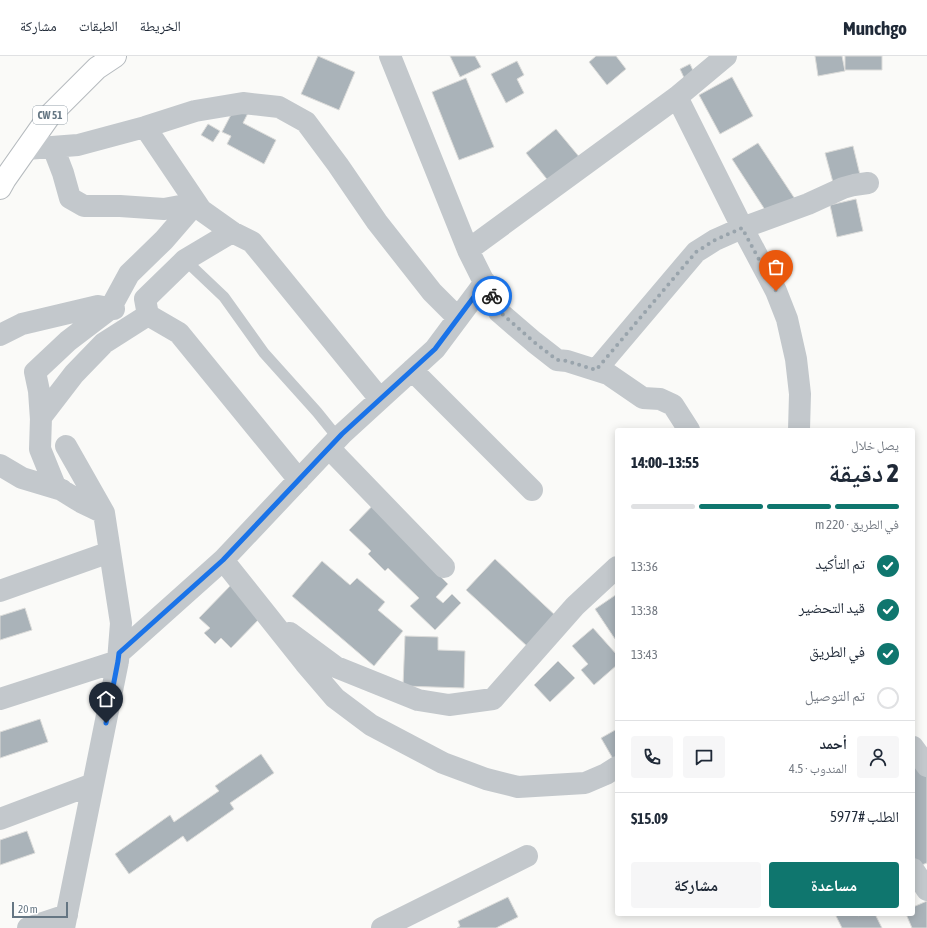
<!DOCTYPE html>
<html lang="ar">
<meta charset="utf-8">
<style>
:root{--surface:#fff;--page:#f6f6f7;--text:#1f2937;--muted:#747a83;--line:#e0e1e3;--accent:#0f766e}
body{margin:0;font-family:"Asap Condensed","Noto Naskh Arabic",sans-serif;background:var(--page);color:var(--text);direction:rtl;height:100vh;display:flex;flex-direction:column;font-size:15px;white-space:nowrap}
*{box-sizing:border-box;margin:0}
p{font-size:13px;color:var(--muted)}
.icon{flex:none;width:22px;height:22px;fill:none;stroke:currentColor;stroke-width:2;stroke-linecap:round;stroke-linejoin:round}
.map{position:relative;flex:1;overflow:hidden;direction:ltr}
.drawer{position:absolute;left:615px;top:372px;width:300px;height:488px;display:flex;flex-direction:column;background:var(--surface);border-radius:4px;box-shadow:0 2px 10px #0003;direction:rtl}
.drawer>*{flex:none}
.scale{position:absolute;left:12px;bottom:10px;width:56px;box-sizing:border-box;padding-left:4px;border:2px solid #657683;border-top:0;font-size:11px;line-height:14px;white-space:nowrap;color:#657683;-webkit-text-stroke:3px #fff;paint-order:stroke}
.pin{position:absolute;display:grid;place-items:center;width:34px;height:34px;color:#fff;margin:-41px -17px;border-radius:50% 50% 50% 0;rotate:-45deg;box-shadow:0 0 4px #0007}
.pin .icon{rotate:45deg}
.courier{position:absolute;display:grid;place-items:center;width:40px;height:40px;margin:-20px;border:3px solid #1a73e8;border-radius:50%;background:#fff;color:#222;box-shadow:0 1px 5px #0007}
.overview em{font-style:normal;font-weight:800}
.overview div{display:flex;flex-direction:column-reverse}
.overview{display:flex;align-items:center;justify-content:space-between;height:68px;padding:0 16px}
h1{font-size:26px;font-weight:800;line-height:30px}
.bar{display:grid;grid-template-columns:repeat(4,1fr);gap:6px 4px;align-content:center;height:48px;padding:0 16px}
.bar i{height:5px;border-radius:3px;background:var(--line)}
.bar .on{background:var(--accent)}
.bar p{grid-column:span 4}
.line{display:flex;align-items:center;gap:10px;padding:0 16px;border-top:1px solid var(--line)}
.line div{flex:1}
.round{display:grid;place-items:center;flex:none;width:42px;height:42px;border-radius:4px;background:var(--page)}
ol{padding:0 16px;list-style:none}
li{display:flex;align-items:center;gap:12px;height:44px}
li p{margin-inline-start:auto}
li .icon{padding:4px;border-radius:50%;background:var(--accent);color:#fff;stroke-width:4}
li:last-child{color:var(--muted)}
li i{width:22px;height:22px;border:2px solid var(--line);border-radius:50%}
.button{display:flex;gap:8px;margin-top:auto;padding:8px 16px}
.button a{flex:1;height:46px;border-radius:4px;background:var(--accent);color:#fff;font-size:16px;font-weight:800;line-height:46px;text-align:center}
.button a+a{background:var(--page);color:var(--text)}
header{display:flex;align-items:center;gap:24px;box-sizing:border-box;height:56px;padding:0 20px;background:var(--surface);border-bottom:1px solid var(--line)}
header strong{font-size:19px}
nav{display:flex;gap:22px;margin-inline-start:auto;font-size:14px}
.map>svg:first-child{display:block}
.building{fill:#aab3b9;stroke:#dcdcda}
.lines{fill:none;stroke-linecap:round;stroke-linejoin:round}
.primary-casing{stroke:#b5babe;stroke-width:24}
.service{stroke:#c3c8cc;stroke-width:11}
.minor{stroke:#c3c8cc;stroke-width:22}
.primary{stroke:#fff;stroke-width:22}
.done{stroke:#99a4ac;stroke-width:4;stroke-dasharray:0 7.2}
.route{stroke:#1a73e8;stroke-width:5}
.labels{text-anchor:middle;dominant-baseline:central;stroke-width:4;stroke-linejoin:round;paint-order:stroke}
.shield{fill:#fff;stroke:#939fa8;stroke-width:1}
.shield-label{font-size:11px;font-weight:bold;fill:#657683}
</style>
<header>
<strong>Munchgo</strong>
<nav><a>الخريطة</a><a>الطبقات</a><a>مشاركة</a></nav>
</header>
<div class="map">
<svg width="927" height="872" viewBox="0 0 927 872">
<rect width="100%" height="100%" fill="#fafaf8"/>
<path class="building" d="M 318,0 L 355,16 L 339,54 L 301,38 Z
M 450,0 L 475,0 L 481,11 L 460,21 Z
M 596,0 L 616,0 L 626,13 L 607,29 L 589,6 Z
M 815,0 L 842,0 L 845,15 L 818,20 Z
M 845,0 L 882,0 L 882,14 L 845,14 Z
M 517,5 L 524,19 L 517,23 L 524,37 L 506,47 L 491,18 Z
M 690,8 L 696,21 L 686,26 L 680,13 Z
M 732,21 L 753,60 L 720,78 L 699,39 Z
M 466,22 L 494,91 L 459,104 L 432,36 Z
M 235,51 L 248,57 L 243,67 L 276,84 L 264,108 L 227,88 L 231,80 L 222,76 Z
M 208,68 L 220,75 L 213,86 L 201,79 Z
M 556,73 L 581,103 L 550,127 L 526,97 Z
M 758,87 L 795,143 L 769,160 L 732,103 Z
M 853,90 L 861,123 L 834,130 L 825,97 Z
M 856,143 L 863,175 L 837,181 L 830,149 Z
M 380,442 L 437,517 L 448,528 L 436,541 L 443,547 L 452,538 L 461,547 L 435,574 L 410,550 L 419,542 L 388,512 L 385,515 L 368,498 L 371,495 L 349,474 Z
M 495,503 L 557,561 L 528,591 L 466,534 Z
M 322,505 L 350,529 L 357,522 L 385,546 L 378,554 L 403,575 L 374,610 L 292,540 Z
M 232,528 L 263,559 L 231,592 L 221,582 L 215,588 L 204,577 L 210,572 L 199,562 Z
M 617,538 L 617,582 L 615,583 L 595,553 Z
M 25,552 L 32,574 L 0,584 L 0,560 Z
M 593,572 L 617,599 L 617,609 L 594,629 L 581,614 L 588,608 L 572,590 Z
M 405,580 L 438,581 L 438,594 L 465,595 L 464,632 L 403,630 Z
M 558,605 L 575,622 L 550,646 L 534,629 Z
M 40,663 L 48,686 L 0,702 L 0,676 Z
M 617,673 L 617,708 L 616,708 L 601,682 Z
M 927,692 L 927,807 L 914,812 L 913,810 L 913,698 Z
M 261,698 L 274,717 L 230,747 L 234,753 L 187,786 L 183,780 L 129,818 L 115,798 L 170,759 L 174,766 L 219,735 L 215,730 Z
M 27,775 L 35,797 L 0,809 L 0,784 Z
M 508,841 L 518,861 L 496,872 L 457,872 L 460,870 L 458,865 Z
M 927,845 L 927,872 L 912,872 L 906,858 L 913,858 L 913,851 Z
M 835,858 L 857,858 L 858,860 L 861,858 L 875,858 L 882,872 L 842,872 Z"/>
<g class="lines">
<defs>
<path id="primary" d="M 0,132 L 5,123 L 50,59 L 97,12 L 115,0"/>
</defs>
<use href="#primary" class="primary-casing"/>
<path class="service" d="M 185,204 L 224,241 L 264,297 L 317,356 L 338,382"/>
<path class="minor" d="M 390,0 L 468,194 L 499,256 L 534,286 L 557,304 L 567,305 L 608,318 L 643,342 L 660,343 L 673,349 L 689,374
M 677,41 L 741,169 L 776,235 L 787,263 L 796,303 L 800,338 L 799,374
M 145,71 L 201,154 L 232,176 L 252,186 L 380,343
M 53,91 L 63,117 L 70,142 L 84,150 L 120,150 L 164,153 L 196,147
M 26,93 L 78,89 L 145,71 L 195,55 L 243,47 L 279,51 L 306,66 L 338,109 L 377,166 L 432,236 L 458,262
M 232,176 L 185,204 L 145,243 L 148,259 L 179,277 L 299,424
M 468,194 L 677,41 L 726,0
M 0,279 L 22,268 L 98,250 L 114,253
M 412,314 L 532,434
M 596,314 L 696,196 L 715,184 L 742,172 L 808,148 L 843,132 L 854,129 L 868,127
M 41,364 L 39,335 L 35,316 L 68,285 L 110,253 L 129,218 L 164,184 L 196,147
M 329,392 L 444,511
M 0,409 L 22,422 L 62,434
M 104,457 L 81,446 L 55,430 L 40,393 L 41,361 L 74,318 L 104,287 L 148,259
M 223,504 L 305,607 L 335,642 L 371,669 L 443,707 L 486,723 L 518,731 L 585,727 L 606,718 L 617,711
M 0,535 L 110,496
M 290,577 L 336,611 L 418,644 L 449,649 L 493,643 L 575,550 L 617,511
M 119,597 L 223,504 L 342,378 L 435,293 L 485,226
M 0,643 L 118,605
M 913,691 L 927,710
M 0,763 L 93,728
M 913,813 L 927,834
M 28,872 L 67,859
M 64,872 L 118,605 L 121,567 L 104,457 L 66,390
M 382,872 L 527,800"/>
<use href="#primary" class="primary"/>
</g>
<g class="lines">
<path class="done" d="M 492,240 L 500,256 L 534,286 L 557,304 L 567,305 L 596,314 L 696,196 L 715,184 L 742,172 L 776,235"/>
<path class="route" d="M 106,667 L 118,605 L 119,597 L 223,504 L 342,378 L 435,293 L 485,226 L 492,240"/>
</g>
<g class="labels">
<rect class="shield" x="33" y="50" width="34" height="18" rx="3"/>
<g class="shield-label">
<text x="50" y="59">CW 51</text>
</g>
</g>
</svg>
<div class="scale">20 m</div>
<div class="pin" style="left:776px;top:235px;background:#ea580c"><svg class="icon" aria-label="bag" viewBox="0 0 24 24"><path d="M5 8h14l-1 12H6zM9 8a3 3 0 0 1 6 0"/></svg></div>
<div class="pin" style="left:106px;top:667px;background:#1f2937"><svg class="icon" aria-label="home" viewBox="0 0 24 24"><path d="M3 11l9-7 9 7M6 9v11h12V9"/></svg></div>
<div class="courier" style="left:492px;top:240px"><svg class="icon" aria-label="bike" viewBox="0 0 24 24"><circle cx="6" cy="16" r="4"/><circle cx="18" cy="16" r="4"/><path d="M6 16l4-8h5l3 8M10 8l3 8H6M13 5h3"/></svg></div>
<section class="drawer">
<div class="overview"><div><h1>2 دقيقة</h1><p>يصل خلال</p></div><em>13:55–14:00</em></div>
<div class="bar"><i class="on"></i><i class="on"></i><i class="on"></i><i></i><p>في الطريق · 220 m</p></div>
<ol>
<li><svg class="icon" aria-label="check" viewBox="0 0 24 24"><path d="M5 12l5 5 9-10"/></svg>تم التأكيد<p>13:36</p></li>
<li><svg class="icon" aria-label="check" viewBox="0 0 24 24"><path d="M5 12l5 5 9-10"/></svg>قيد التحضير<p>13:38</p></li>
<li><svg class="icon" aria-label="check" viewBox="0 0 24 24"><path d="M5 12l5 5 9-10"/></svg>في الطريق<p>13:43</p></li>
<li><i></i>تم التوصيل</li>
</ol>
<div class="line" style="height:72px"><a class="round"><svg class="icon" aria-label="person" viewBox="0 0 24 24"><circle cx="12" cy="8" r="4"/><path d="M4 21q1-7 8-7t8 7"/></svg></a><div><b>أحمد</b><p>المندوب · 4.5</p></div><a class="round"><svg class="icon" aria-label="chat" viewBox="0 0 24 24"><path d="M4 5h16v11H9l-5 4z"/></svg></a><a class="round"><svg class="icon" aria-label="phone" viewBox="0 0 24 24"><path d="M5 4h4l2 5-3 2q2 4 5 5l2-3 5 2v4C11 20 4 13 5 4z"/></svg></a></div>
<div class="line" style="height:52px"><div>الطلب #5977</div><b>$15.09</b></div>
<div class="button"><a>مساعدة</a><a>مشاركة</a></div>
</section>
</div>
